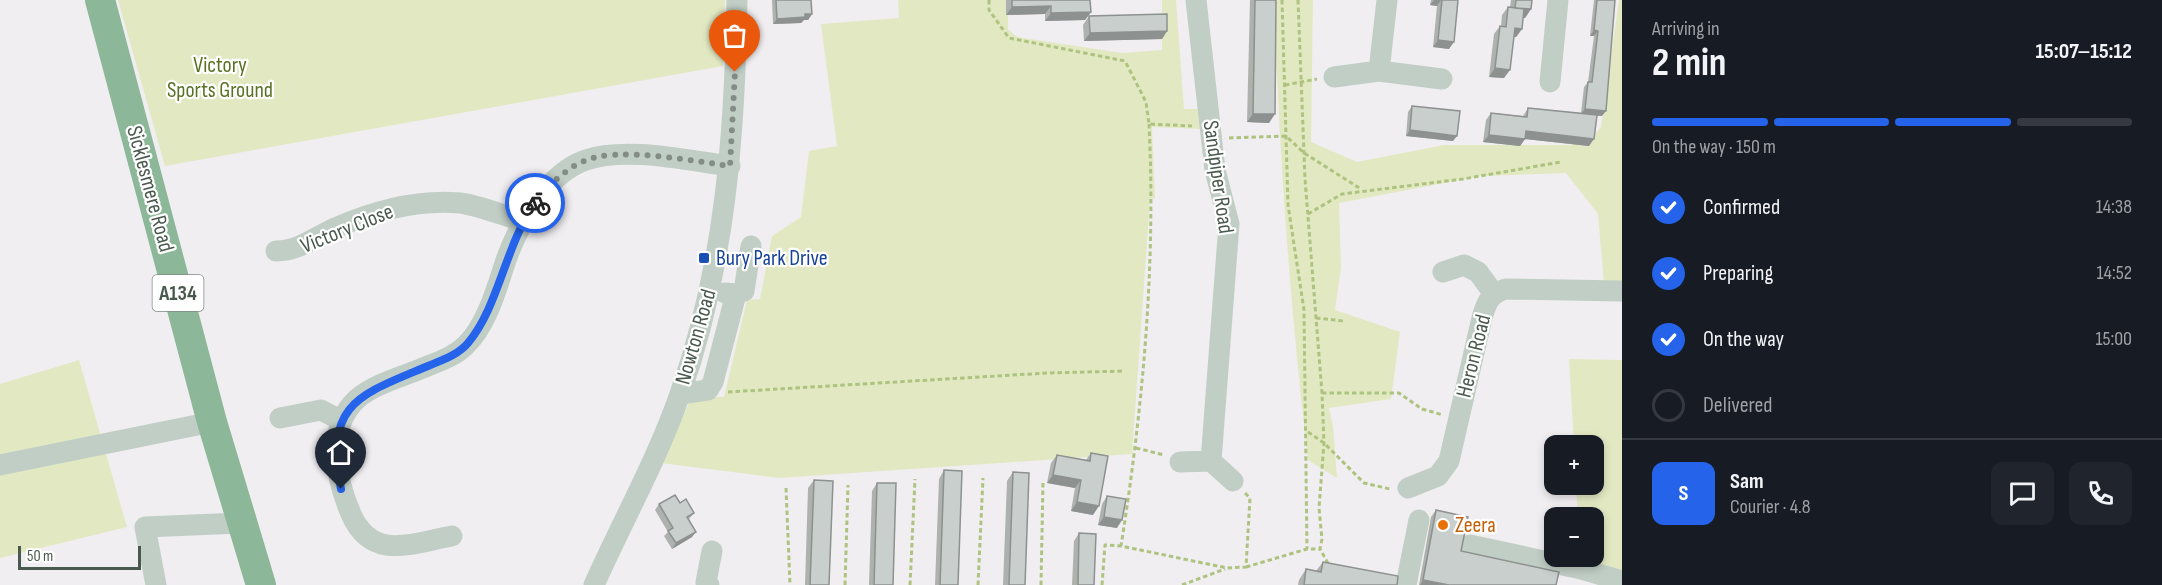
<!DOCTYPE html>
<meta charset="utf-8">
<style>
:root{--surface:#171b24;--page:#20242c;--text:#f1f3f6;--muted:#9ea1a6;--line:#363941;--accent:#2563eb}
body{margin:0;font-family:"Sofia Sans Condensed",sans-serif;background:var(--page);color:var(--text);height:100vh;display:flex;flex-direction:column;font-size:22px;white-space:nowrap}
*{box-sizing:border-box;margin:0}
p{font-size:20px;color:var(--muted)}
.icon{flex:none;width:33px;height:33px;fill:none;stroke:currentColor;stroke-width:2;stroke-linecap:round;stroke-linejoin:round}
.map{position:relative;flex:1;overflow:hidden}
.panel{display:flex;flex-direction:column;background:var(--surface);width:540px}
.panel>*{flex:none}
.fabs{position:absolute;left:1544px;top:435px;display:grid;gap:12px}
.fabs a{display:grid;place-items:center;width:60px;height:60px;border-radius:12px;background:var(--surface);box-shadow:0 3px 9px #0003;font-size:30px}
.scale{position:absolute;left:18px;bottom:15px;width:123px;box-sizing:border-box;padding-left:6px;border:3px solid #49594d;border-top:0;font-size:16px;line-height:21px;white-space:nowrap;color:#49594d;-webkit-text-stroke:4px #fff;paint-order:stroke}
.pin{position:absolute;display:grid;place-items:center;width:51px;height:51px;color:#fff;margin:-62px -26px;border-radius:50% 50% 50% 0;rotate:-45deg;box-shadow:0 0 6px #0007}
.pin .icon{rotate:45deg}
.courier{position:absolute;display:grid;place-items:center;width:60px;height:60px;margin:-30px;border:4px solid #2563eb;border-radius:50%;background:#fff;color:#222;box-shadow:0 2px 8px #0007}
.headline em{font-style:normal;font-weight:700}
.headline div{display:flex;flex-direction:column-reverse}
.headline{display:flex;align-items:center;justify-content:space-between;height:102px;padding:0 30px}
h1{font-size:39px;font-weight:700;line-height:45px}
.bar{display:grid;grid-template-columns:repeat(4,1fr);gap:9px 6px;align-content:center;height:72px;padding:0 30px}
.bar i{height:8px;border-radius:4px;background:var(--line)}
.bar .active{background:var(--accent)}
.bar p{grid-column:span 4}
.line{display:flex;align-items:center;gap:15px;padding:0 30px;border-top:2px solid var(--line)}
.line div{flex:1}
.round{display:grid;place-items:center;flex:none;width:63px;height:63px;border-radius:12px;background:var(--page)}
ol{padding:0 30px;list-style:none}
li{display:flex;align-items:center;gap:18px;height:66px}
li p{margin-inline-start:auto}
li .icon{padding:6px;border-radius:50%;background:var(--accent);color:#fff;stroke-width:4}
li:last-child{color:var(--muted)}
li i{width:33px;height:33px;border:3px solid var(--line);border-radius:50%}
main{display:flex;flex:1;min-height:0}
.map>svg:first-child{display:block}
.green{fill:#e2e9c2}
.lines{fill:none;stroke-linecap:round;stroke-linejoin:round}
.path{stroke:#aec37f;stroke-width:3;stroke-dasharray:4.5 3;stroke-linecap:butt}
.minor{stroke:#c1cec5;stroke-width:21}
.highway{stroke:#8cb799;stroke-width:30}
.wall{fill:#adb2af}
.shaded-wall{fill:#8d918f}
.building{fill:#c9cfcc;stroke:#8d918f;stroke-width:1.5}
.done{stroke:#838d86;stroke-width:6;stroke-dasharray:0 10.8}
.route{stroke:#2563eb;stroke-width:8}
.transit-dot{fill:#1a4fb4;stroke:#fff;stroke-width:2}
.food-dot{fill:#e8710a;stroke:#fff;stroke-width:2}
.labels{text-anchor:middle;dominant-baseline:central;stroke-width:4.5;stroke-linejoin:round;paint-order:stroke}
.shield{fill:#fff;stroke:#808b82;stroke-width:1.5}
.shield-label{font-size:21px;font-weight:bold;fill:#49594d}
.park-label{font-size:22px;fill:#5a7123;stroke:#fff}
.street-label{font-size:22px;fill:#49594d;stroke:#fff}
.transit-label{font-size:22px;fill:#164399;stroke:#fff;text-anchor:start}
.food-label{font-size:22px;fill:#c56008;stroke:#fff;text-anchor:start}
</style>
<main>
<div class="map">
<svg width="1622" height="585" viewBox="0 0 1622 585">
<rect width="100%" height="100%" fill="#f0eef1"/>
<path class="green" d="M 118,0 L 725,0 L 723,66 L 165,166 Z
M 898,0 L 1008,0 L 1008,29 L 1017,37 L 1122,53 L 1162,50 L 1162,0 L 1176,0 L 1184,109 L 1201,109 L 1203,129 L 1152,127 L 1155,198 L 1150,199 L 1132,454 L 779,478 L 661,463 L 692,397 L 724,397 L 747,300 L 760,299 L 772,236 L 801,217 L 809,151 L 837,146 L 821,24 L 899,18 Z
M 1274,0 L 1313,0 L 1311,142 L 1357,162 L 1444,145 L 1571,145 L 1596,133 L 1601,127 L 1619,0 L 1622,0 L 1622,289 L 1604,284 L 1598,214 L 1566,173 L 1481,176 L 1339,203 L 1341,268 L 1335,310 L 1400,332 L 1391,399 L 1329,408 L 1333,426 L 1337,478 L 1308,460 C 1290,307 1279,154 1274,0 Z
M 1569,359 L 1622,360 L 1622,571 L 1581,557 L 1593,556 L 1593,518 L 1578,517 L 1576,485 L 1593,484 L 1593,446 L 1574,445 Z
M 79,360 L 127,527 L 0,558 L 0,384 Z"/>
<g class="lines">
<path class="path" d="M 989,0 L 989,10 L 1009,38 L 1125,61 L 1146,102 L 1149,124 L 1192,126
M 1282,0 L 1288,205 L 1304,310 L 1307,549
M 1298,0 L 1305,179 L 1322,393 L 1324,443 L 1319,508 L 1322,539 L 1320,549 L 1329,565
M 1285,85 L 1317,79
M 1149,124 C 1156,264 1143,407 1121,546 L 1227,568 L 1246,567 L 1250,498 L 1245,493
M 1229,138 L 1286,136 L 1304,153 L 1361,189
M 1308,214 L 1342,194 L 1463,179 L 1561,162
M 1316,318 L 1344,321
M 728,392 L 1047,373 L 1125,371
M 1322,393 L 1399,393 L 1422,409 L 1443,415
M 1308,432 L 1324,443 L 1364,483 L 1390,489
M 1136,448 L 1164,455
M 786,488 L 790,585
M 1246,567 L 1307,549 L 1320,549
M 845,585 L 848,485
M 910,585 L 915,479
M 978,585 L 983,478
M 1041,585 L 1043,482
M 1102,585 L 1105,545 L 1121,546
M 1182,585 L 1225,569"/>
<path class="minor" d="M 1196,0 L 1215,170 L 1229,224 L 1211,461
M 1379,71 L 1387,0
M 1334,77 L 1379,71 L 1442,79
M 1550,82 L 1558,0
M 276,251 C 299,251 315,237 335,228 C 374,211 417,199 460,203 C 481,206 502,215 522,221
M 1443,272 L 1464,265 L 1478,272 L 1494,294
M 725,293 L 736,294 L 744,291 L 751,246
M 680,394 L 708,390 L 713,382 L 736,294
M 280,418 L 321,410 L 342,421
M 1180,462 L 1211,461 L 1233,481
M 0,465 L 212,422
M 1408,488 L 1438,476 L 1449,461 L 1482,318 C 1486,303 1490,293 1506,289 L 1622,291
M 452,536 C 412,543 372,562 351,514 C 336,479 325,428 357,399 C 373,385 398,378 418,370 C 434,363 453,358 466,345 C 487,325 497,287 506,260 C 519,224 547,173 586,160 C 626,146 689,161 730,166
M 1470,545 L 1581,569 L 1622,581
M 156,585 L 145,527 L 240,523
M 594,585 C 622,522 657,460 680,394 C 725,267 735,134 737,0
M 709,585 L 706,582 L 712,551
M 1406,585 L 1419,520"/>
<path class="highway" d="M 100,0 L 212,422 L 261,585"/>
</g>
<path class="wall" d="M 772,0 L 811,0 L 812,14 L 808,20 L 804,20 L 801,23 L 773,24 Z
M 1006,0 L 1090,0 L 1091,12 L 1085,20 L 1045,21 L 1045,14 L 1006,15 Z
M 1250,0 L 1276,0 L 1269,123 L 1247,122 Z
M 1431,0 L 1458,0 L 1449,49 L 1433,47 L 1437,6 L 1430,5 Z
M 1511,0 L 1532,0 L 1531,9 L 1525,18 L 1523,17 L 1522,29 L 1516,37 L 1514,37 L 1504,78 L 1489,77 L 1494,34 L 1500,26 L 1501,26 L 1502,15 L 1508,7 L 1510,7 Z
M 1594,0 L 1615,0 L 1602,116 L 1597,116 L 1589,146 L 1525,139 L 1520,146 L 1483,142 L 1486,120 L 1491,113 L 1523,116 L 1528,108 L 1581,113 L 1584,87 L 1588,82 L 1594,36 L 1590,36 Z
M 1089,16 L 1167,31 L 1162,39 L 1084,41 L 1083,25 Z
M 1412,106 L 1453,141 L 1406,136 L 1408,112 Z
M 1091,453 L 1093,515 L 1071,511 L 1075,488 L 1047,483 L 1051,463 L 1057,455 L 1086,460 Z
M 944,470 L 958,585 L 935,585 L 939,479 Z
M 1013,472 L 1025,585 L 1003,585 L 1007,481 Z
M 814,480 L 829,585 L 805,585 L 808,488 Z
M 877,483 L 893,585 L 869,585 L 872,491 Z
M 1107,496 L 1117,528 L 1098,525 L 1102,504 Z
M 680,503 L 694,513 L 689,519 L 692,537 L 672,549 L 664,536 L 668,532 L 655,510 L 659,504 Z
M 1436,510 L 1461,551 L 1556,585 L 1419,585 L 1431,517 Z
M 1079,533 L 1094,585 L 1072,585 L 1074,541 Z
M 1323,562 L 1397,585 L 1298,585 L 1299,580 L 1306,569 L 1316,571 Z"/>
<path class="shaded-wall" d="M 1434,0 L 1441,0 L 1437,6 L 1430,5 Z
M 1051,6 L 1045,14 L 1006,15 L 1012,7 Z
M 1515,8 L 1531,9 L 1525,18 L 1509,16 Z
M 1091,12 L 1085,20 L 1045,21 L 1051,13 Z
M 805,14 L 812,14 L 808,20 L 804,20 L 801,23 L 773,24 L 777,19 Z
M 1515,28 L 1522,29 L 1516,37 L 1509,37 Z
M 1594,30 L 1598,31 L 1594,36 L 1590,36 Z
M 1167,31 L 1162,39 L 1084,41 L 1090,33 Z
M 1438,40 L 1454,42 L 1449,49 L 1433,47 Z
M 1495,68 L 1510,70 L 1504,78 L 1489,77 Z
M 1585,109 L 1606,111 L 1602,116 L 1581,114 Z
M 1253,114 L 1275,114 L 1269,123 L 1247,122 Z
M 1410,130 L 1457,136 L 1453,141 L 1406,136 Z
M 1526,131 L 1594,139 L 1589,146 L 1525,139 L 1520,146 L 1483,142 L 1489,135 Z
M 1053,475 L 1081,480 L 1075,488 L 1047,483 Z
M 1077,502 L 1099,506 L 1093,515 L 1071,511 Z
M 1104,517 L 1122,520 L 1117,528 L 1098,525 Z
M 696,532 L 692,537 L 672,549 L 676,543 Z
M 1423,580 L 1449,585 L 1420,585 Z"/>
<path class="building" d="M 776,0 L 811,0 L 812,14 L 805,14 L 805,17 L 777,19 Z
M 1012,0 L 1090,0 L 1091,12 L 1051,13 L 1051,6 L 1012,7 Z
M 1255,0 L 1276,0 L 1275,114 L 1253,114 Z
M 1442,0 L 1458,0 L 1454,42 L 1438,40 Z
M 1516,0 L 1532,0 L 1531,9 L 1515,8 Z
M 1597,0 L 1615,0 L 1606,111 L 1585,109 L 1588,82 L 1592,82 L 1598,31 L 1594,30 Z
M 1508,7 L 1524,9 L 1522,29 L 1515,28 L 1510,70 L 1495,68 L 1500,26 L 1506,27 Z
M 1167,14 L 1167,31 L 1090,33 L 1089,16 Z
M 1412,106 L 1460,111 L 1457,136 L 1410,130 Z
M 1528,108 L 1597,115 L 1594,139 L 1526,131 L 1525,139 L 1489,135 L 1491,113 L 1527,117 Z
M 1091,453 L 1108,456 L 1099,506 L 1077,502 L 1081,480 L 1053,475 L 1057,455 L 1090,461 Z
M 944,470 L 962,471 L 958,585 L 940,585 Z
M 1013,472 L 1029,473 L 1025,585 L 1009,585 Z
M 814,480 L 833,481 L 829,585 L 810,585 Z
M 877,483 L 896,483 L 893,585 L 874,585 Z
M 675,495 L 680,503 L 686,499 L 694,513 L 687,517 L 696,532 L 676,543 L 668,531 L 673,528 L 659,504 Z
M 1107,496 L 1126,499 L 1122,520 L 1104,517 Z
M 1436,510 L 1468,517 L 1461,551 L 1559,572 L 1556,585 L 1449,585 L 1423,580 Z
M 1079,533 L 1096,534 L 1094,585 L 1078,585 Z
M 1323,562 L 1398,576 L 1397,585 L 1304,585 L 1306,569 L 1321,572 Z"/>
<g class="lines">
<path class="done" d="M 535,203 C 547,187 565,169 584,161 C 616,146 694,161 730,166 L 735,72"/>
<path class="route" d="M 341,489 C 324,403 359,395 428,366 C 442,360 458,355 468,343 C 499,306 505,246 535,203"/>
</g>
<rect class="transit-dot" x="698" y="252" width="12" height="12" rx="3"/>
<circle class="food-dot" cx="1443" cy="525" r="6"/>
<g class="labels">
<rect class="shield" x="152.5" y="275" width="51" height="36" rx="4.5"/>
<g class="shield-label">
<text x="178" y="293">A134</text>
</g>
<g class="park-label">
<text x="220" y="65">Victory<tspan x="220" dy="25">Sports Ground</tspan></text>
</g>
<g class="street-label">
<text transform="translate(1218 177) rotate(82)">Sandpiper Road</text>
<text transform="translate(150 189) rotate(75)">Sicklesmere Road</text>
<text transform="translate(347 229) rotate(-22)">Victory Close</text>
<text transform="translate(696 337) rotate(-74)">Nowton Road</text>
<text transform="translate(1474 356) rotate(-76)">Heron Road</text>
</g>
<g class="transit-label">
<text x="716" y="258">Bury Park Drive</text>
</g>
<g class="food-label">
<text x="1455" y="525">Zeera</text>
</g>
</g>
</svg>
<div class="fabs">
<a>+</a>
<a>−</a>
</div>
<div class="scale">50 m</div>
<div class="pin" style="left:735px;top:72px;background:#ea580c"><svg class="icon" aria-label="bag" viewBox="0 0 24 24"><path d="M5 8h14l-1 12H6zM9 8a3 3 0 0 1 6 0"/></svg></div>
<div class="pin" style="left:341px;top:489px;background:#1f2937"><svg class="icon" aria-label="home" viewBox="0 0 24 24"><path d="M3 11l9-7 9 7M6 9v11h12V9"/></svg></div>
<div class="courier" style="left:535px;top:203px"><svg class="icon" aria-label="bike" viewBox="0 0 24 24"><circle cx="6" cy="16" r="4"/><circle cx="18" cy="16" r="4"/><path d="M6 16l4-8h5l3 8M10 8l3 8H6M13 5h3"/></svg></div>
</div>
<section class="panel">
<div class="headline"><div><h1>2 min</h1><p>Arriving in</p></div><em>15:07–15:12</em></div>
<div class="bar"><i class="active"></i><i class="active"></i><i class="active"></i><i></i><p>On the way · 150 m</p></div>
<ol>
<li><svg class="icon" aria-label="check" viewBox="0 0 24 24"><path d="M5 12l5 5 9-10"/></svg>Confirmed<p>14:38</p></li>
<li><svg class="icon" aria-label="check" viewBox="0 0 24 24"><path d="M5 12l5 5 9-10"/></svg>Preparing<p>14:52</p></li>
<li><svg class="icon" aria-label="check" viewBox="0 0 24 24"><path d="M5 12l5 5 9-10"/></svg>On the way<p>15:00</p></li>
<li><i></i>Delivered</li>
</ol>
<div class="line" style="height:108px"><b class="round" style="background:var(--accent);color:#fff">S</b><div><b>Sam</b><p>Courier · 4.8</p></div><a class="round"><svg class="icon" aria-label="chat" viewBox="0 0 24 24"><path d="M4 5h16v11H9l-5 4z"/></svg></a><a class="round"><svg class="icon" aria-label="phone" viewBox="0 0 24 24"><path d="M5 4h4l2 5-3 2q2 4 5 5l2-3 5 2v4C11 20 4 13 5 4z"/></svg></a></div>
</section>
</main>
